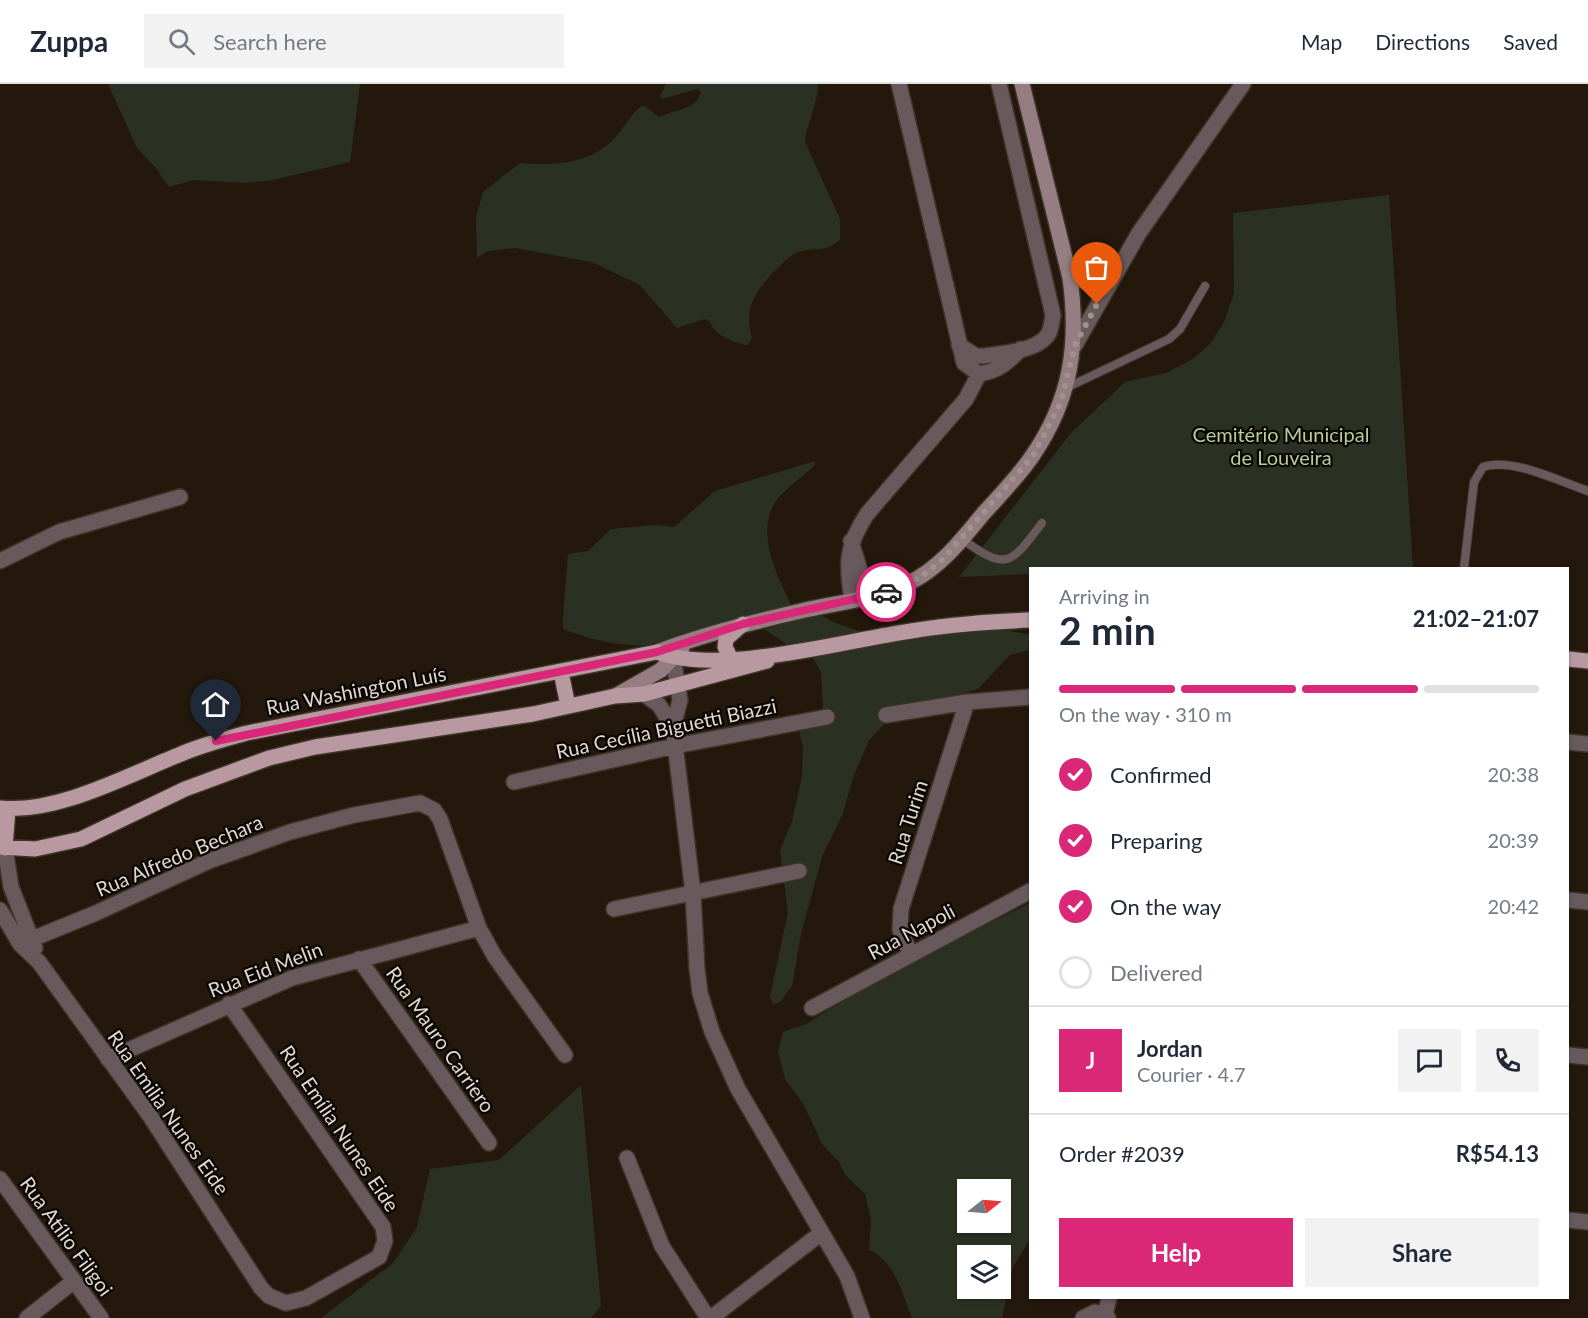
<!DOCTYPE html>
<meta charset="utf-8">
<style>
:root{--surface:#fff;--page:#f2f2f3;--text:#1f2937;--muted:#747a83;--line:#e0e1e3;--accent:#db2777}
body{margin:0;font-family:Lato,sans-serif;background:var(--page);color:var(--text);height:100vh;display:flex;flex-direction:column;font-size:22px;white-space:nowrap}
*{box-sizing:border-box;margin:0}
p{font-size:20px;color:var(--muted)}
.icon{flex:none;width:33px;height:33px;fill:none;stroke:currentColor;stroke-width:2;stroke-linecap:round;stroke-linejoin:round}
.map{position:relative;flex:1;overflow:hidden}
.drawer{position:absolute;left:1029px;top:483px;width:540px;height:732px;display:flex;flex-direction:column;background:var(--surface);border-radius:0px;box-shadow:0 2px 4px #0004}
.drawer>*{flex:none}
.needle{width:39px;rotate:73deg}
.buttons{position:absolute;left:957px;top:1095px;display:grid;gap:12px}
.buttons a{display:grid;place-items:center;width:54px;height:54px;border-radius:0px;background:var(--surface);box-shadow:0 2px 4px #0004;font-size:30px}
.pin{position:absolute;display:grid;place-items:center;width:51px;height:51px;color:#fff;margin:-62px -26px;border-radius:50% 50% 50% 0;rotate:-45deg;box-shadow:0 0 6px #0007}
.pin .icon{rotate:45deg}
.courier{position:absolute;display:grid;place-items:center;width:60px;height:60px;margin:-30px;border:4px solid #db2777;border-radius:50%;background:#fff;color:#222;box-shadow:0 2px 8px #0007}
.overview em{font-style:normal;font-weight:700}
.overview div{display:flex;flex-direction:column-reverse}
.overview{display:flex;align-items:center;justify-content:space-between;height:102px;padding:0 30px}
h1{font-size:39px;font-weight:700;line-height:45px}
.bar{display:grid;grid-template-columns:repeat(4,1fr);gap:9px 6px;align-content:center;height:72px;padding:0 30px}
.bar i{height:8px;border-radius:4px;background:var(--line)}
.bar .current{background:var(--accent)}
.bar p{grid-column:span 4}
.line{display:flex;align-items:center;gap:15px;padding:0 30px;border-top:2px solid var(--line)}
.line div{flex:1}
.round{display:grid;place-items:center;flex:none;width:63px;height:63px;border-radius:0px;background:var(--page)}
ol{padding:0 30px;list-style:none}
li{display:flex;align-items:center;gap:18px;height:66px}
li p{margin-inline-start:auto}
li .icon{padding:6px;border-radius:50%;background:var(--accent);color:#fff;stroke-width:4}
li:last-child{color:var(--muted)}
li i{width:33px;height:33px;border:3px solid var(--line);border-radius:50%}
.action{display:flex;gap:12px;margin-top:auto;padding:12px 30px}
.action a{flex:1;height:69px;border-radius:0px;background:var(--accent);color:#fff;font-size:24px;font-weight:700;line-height:69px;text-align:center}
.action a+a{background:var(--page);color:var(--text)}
header{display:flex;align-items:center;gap:36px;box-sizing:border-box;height:84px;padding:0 30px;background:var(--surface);border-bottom:2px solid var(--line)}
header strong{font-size:28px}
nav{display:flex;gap:33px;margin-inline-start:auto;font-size:21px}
.search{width:420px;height:54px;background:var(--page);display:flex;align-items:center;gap:15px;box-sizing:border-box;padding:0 21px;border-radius:0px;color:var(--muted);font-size:22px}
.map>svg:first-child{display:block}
.green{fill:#2b3122;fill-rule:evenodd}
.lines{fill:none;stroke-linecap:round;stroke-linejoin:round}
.service-casing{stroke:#3d3326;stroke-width:10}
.minor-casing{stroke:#3d3326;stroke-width:18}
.tertiary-casing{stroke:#3d3326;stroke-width:18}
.secondary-casing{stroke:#3d3326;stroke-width:18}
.primary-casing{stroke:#3d3326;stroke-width:18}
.service{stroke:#68595d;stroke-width:8}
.minor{stroke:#68595d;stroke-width:15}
.tertiary{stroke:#68595d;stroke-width:15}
.secondary{stroke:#957d83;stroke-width:15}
.primary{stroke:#b899a1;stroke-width:15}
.done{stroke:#9e958a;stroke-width:6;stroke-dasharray:0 10.8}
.route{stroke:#db2777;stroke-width:8}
.labels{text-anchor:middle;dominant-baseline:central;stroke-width:4.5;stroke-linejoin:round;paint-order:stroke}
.park-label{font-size:20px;fill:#b8cc97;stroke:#090502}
.street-label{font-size:20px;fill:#e0d8cf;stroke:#090502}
</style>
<header>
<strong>Zuppa</strong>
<div class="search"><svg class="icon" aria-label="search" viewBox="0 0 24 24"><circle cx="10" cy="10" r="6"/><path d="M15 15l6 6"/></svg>Search here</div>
<nav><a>Map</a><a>Directions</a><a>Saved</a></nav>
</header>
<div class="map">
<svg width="1588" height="1234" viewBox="0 0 1588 1234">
<rect width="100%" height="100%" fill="#23180b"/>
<path class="green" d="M 108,0 L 360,0 L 350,78 L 268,97 L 246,99 L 194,96 L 169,103 L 156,84 L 137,64 Z
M 666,0 L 818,0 C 818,20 807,38 805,58 L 840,135 L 840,156 C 822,171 814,161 796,169 C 789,172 783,179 778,184 C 756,205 743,224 752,254 L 748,261 C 738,260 722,254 715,246 C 710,241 712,238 705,235 L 677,244 L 640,201 L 592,178 L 515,164 L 488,167 L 477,174 L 476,133 L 483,108 L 520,79 C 557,82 594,80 619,49 C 627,39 632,29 643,21 L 659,33 C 673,26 697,26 701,8 L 697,5 L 662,15 L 660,12 Z
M 1389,111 L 1413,484 L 1030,484 L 1030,490 L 959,493 L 1071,349 L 1125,298 L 1166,289 L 1193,275 L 1210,260 L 1224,238 L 1234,209 L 1233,129 Z
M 815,377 L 814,382 C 803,392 789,402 779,413 C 753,444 776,490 791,520 L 803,520 L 835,539 L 886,556 L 960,536 L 1030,551 L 1030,566 L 1010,571 L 978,605 L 909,626 L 886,639 L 869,656 L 853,694 L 843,729 L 822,773 L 801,850 L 792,902 L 780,918 L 773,921 L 770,912 L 788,829 L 780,766 L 792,737 L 802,692 L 803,663 L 799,648 L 820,634 L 823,622 L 821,588 L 812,573 L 786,560 L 747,533 C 711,543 669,563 631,561 C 608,560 584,553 563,545 L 563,535 L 568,470 L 588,467 L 611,445 L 654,441 L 674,443 L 715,407 Z
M 1030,819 L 1030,1155 L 1013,1183 L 1002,1234 L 912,1234 C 902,1209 895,1177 869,1166 L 871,1136 L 865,1110 L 845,1091 L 839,1078 L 822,1060 L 804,1021 L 785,995 L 778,967 L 783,948 L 806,940 L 889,889 ZM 968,1106 L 1000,1106 L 1000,1138 L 968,1138 ZM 968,1172 L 1000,1172 L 1000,1204 L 968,1204 Z
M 581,1001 L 601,1222 L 591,1234 L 321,1234 L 393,1179 L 417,1143 L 430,1085 L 499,1076 Z"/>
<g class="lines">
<defs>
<path id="service" d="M 1066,304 L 1169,255 L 1180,245 L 1205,202
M 962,455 C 1007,488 1011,480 1042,439
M 1464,484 L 1474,398 L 1483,383 C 1511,373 1559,397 1588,407"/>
<path id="minor" d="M 899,0 L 964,279 L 979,290 C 999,287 1008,278 1021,265
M 959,261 L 976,272 L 983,272 C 1002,269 1038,268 1049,249 C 1051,245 1052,236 1053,231 L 999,0
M 851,457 L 868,513
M 0,477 L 59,448 L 180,413
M 852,516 C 846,479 846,462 867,430 L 966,315 L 979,290
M 644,610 L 659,621 L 673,643 L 693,809 L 697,885 L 700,909 L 712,948 L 738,1005 L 847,1192 L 862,1234
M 886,631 L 967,618 L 1030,613
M 673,643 L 680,616 L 673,574
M 1568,658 L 1588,660
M 514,698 L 675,662 L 827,633
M 5,764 L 11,803 L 35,864
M 1568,816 L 1588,818
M 614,825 L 799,787
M 0,826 L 20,860 L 39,878 L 150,1032 L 261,1204 L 269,1212 L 286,1219 L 306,1214 L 379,1173 L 385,1157 L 383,1143 L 229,920
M 20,860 L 96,829 L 209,777 L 290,748 L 354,731 L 420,719 L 434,726 L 440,735 L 479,844 L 495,873 L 565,971
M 911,871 L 900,846 L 901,825 L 967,618
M 359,875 L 489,1059
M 812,924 L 1030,807
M 1568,971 L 1588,973
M 108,975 L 292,894 L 479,844
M 627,1074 L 662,1162 L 708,1234
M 0,1095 L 101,1234
M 1568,1136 L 1588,1138
M 1105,1231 L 1109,1214
M 27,1234 L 74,1197
M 711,1234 L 820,1150
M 1083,1234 L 1095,1228 L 1108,1234"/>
<path id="tertiary" d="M 1070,194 L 1088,198 L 1111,195
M 1075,261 L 1139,149 L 1243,0"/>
<path id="secondary" d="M 657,568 C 704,550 752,538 801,527 C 836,519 874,515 907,500 C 939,485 961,457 983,430 C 1000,411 1019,392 1033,371 C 1071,315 1079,260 1070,194 L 1022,0
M 617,611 L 661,586 L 682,564"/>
<path id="primary" d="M 731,575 L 725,563 L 726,555 L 743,540
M 1568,575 L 1588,577
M 561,588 L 568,622
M 0,724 C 57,730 128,691 181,670 C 202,661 225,655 247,649 L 657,568 C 721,592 842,557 911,547 C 951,540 991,538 1030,536
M 0,763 L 35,765 L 81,755 L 185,705 L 269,674 L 315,663 L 533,630 L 615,612 L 644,610 L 767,577
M 5,764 L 8,725"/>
</defs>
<use href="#service" class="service-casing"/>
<use href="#minor" class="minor-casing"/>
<use href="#tertiary" class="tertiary-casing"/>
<use href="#secondary" class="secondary-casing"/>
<use href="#primary" class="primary-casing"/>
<use href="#service" class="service"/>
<use href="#minor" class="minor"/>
<use href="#tertiary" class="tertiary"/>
<use href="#secondary" class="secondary"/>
<use href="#primary" class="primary"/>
</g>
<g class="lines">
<path class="done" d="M 886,508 L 921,493 L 943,475 L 1033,372 L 1061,318 L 1075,261 L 1097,220"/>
<path class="route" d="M 216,657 L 657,568 L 743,540 L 886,508"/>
</g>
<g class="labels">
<g class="park-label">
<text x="1281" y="350">Cemitério Municipal<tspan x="1281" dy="23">de Louveira</tspan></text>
</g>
<g class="street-label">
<text transform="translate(356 606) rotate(-11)">Rua Washington Luís</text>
<text transform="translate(666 644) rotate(-12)">Rua Cecília Biguetti Biazzi</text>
<text transform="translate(907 738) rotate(-72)">Rua Turim</text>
<text transform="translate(179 771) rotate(-23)">Rua Alfredo Bechara</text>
<text transform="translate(911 847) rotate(-28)">Rua Napoli</text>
<text transform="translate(265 885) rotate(-21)">Rua Eid Melin</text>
<text transform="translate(441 955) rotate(55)">Rua Mauro Carriero</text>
<text transform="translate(169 1028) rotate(55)">Rua Emilia Nunes Eide</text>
<text transform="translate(340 1044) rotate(56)">Rua Emília Nunes Eide</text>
<text transform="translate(67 1152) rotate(54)">Rua Atílio Filigoi</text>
</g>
</g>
</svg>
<div class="buttons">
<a><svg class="needle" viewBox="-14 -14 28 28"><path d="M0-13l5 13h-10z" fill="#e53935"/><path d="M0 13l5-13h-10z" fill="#747a83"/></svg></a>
<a><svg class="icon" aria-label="layers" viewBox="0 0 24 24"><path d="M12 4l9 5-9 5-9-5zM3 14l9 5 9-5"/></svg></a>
</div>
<div class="pin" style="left:1097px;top:220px;background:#ea580c"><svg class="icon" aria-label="bag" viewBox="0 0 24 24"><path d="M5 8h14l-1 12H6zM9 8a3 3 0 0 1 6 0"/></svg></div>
<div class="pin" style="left:216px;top:657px;background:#1f2937"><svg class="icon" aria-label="home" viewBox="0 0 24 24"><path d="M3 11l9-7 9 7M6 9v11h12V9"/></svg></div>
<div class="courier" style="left:886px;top:508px"><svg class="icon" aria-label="car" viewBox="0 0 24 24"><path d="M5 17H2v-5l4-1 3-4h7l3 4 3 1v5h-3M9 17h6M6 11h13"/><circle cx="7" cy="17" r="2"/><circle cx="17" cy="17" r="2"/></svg></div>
<section class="drawer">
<div class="overview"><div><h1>2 min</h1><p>Arriving in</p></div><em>21:02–21:07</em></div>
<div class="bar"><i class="current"></i><i class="current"></i><i class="current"></i><i></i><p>On the way · 310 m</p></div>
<ol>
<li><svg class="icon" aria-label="check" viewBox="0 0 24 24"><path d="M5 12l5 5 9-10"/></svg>Confirmed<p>20:38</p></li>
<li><svg class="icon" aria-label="check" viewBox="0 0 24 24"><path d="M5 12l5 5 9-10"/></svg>Preparing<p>20:39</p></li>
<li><svg class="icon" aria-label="check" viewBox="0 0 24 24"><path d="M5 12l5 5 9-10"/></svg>On the way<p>20:42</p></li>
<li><i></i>Delivered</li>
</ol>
<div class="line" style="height:108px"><b class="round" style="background:var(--accent);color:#fff">J</b><div><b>Jordan</b><p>Courier · 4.7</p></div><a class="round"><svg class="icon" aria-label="chat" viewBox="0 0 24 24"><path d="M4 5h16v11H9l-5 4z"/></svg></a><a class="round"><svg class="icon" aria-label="phone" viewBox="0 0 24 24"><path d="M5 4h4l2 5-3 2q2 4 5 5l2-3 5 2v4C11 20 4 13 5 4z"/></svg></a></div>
<div class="line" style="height:78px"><div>Order #2039</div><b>R$54.13</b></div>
<div class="action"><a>Help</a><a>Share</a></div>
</section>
</div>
